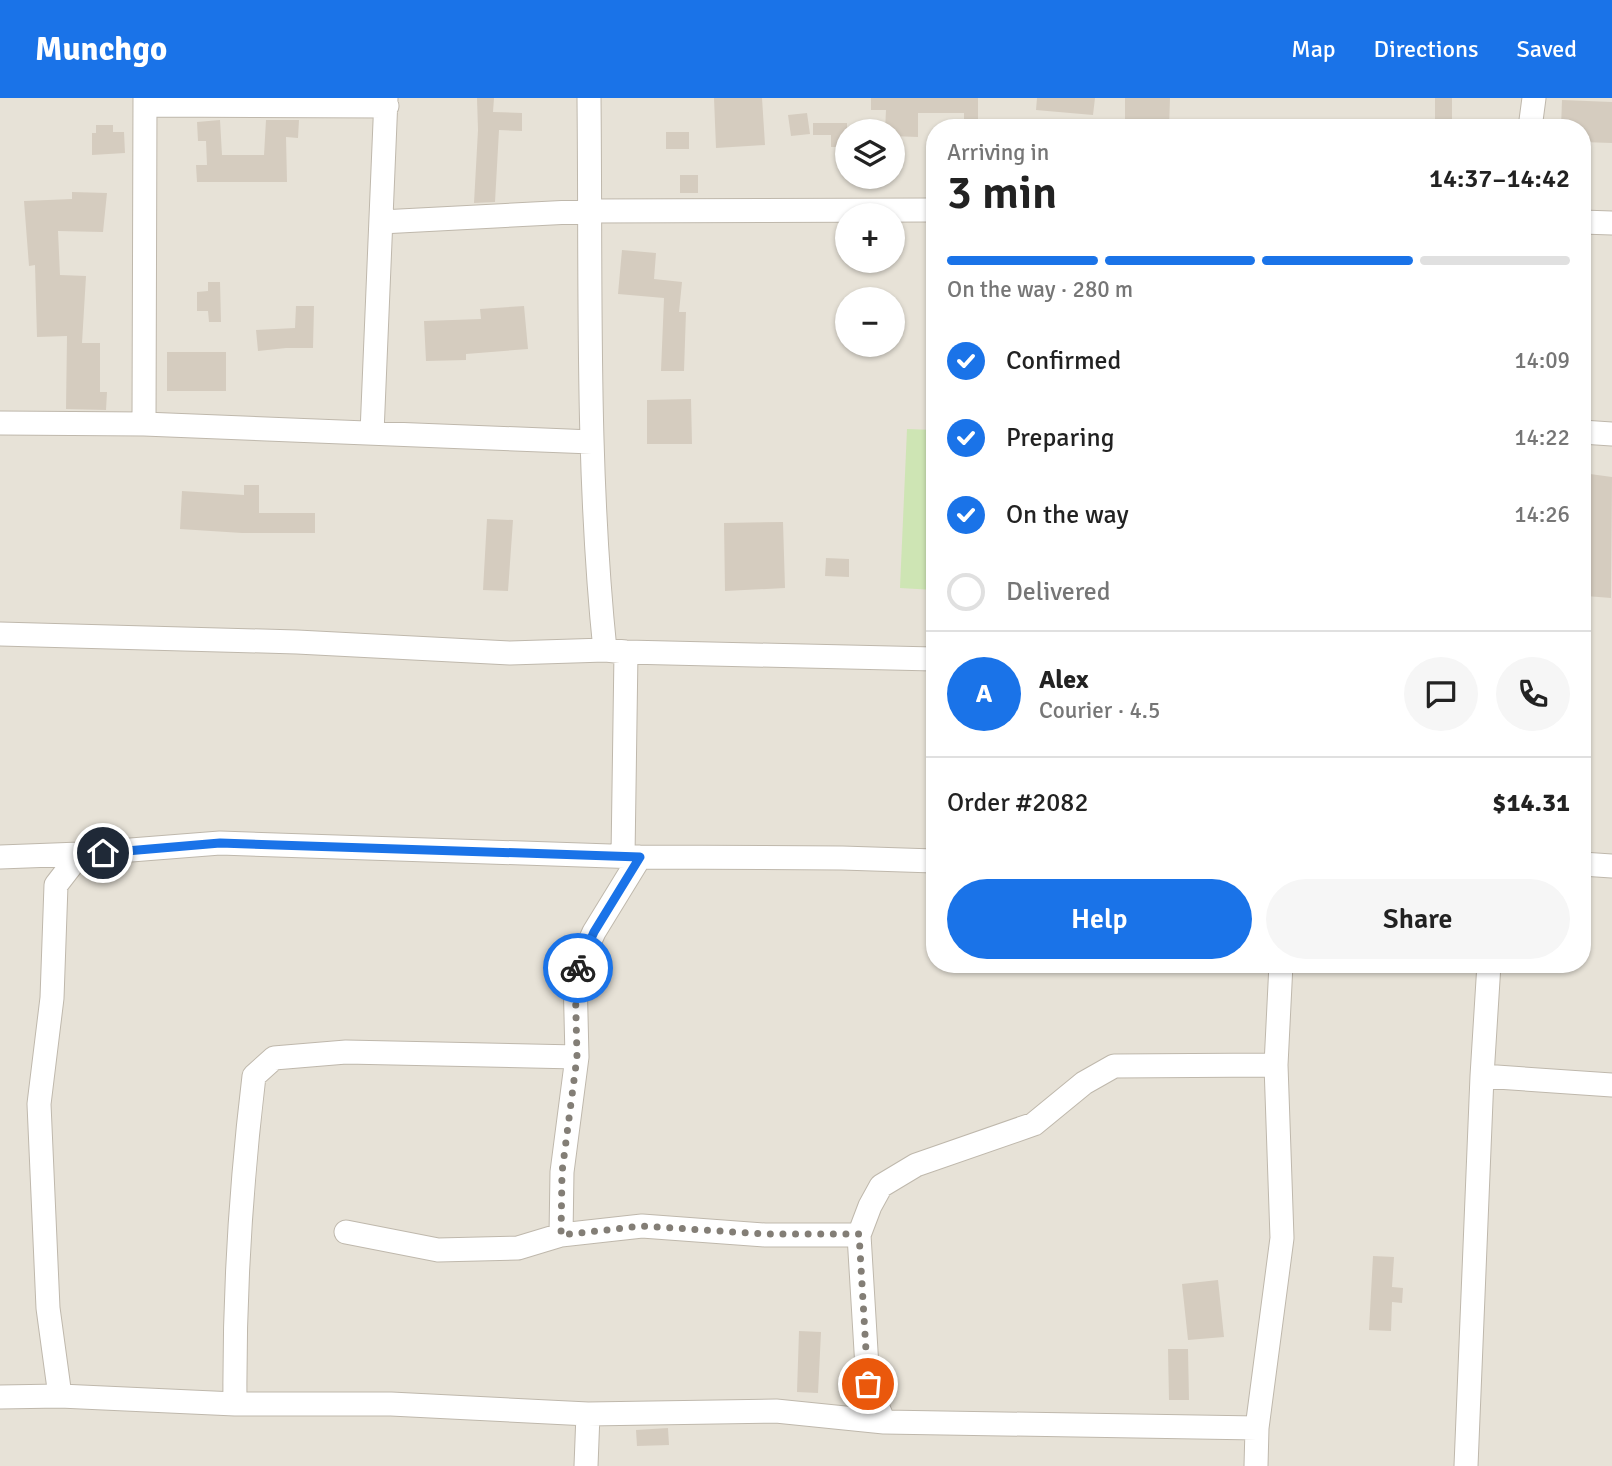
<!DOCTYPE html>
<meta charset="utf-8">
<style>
:root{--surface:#fff;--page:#f6f6f6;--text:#222;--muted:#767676;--line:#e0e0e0;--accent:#1a73e8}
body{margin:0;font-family:Signika,sans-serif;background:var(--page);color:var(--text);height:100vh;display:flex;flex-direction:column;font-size:26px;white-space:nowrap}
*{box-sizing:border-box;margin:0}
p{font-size:23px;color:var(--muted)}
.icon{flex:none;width:38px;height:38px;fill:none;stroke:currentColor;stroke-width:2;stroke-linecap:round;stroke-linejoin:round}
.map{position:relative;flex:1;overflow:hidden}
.side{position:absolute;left:926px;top:21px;width:665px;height:854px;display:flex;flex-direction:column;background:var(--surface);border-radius:28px;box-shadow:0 2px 5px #0004}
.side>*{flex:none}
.tools{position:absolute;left:835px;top:21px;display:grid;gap:14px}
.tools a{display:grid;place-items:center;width:70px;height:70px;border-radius:50%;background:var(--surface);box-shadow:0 2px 5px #0004;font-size:35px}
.pin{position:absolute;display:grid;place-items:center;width:60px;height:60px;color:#fff;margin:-30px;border:4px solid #fff;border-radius:50%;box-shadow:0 2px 7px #0007}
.courier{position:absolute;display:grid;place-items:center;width:70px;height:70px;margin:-35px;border:5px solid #1a73e8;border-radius:50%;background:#fff;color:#222;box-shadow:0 2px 9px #0007}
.summary em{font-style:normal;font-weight:600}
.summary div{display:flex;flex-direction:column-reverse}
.summary{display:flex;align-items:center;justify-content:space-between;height:119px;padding:0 21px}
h1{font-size:46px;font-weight:600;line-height:52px}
.bar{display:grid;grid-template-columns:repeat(4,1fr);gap:10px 7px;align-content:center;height:84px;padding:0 21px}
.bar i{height:9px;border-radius:5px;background:var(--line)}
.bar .on{background:var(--accent)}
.bar p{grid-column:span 4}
.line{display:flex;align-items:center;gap:18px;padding:0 21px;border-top:2px solid var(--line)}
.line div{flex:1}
.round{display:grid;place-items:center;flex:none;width:74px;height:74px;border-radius:37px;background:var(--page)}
ol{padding:0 21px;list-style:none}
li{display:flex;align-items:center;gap:21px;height:77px}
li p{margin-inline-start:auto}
li .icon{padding:7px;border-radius:50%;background:var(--accent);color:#fff;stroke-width:4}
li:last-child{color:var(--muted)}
li i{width:38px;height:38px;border:4px solid var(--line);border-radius:50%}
.button{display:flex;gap:14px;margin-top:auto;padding:14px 21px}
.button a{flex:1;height:80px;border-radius:42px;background:var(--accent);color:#fff;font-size:28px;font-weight:600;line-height:80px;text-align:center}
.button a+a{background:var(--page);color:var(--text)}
header{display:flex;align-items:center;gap:42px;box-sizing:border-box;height:98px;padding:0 35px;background:var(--accent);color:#fff}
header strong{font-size:33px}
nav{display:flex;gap:38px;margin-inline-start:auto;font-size:24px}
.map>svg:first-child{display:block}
.residential{fill:#e7e2d7;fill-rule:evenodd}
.green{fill:#cee5b4}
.building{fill:#d5ccbf}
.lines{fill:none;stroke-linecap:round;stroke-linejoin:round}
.minor-casing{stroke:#bfb8ac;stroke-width:25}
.minor{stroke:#fff;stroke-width:23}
.done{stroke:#837e76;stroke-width:7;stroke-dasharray:0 12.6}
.route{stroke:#1a73e8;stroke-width:9}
</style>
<header>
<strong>Munchgo</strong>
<nav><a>Map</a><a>Directions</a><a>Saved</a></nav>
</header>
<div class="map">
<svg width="1612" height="1368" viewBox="0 0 1612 1368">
<rect width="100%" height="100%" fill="#f3f0e9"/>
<path class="residential" d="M 0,0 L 1612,0 L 1612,1368 L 0,1368 ZM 934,30 L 1582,30 L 1582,866 L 934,866 ZM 847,33 L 892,33 L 892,79 L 847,79 ZM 847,117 L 892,117 L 892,163 L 847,163 ZM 847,201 L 892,201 L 892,247 L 847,247 Z"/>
<path class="green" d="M 907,331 L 934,332 L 934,492 L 900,490 Z"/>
<path class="building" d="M 477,0 L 494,0 L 493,14 L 522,15 L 522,33 L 499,32 L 495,104 L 474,105 L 478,32 Z
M 714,0 L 762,0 L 765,47 L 716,50 Z
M 871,0 L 978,0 L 978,30 L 964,30 L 964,15 L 918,15 L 918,39 L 892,38 L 892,33 L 885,33 L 886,12 L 871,12 Z
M 1037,0 L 1095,0 L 1093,17 L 1036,12 Z
M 1125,0 L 1170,0 L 1169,30 L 1125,30 Z
M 1435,0 L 1452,0 L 1452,28 L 1435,28 Z
M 1562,2 L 1612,4 L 1612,45 L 1582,44 L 1582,30 L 1561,30 Z
M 807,15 L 810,36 L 791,38 L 788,17 Z
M 220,22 L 222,57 L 264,57 L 266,22 L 299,22 L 298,40 L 286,39 L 287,84 L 197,84 L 196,67 L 207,67 L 206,43 L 198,43 L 197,24 Z
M 813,25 L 847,25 L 847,49 L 831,49 L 831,37 L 813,37 Z
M 96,27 L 113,27 L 113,34 L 124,34 L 125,55 L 92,57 L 92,35 L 96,35 Z
M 666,34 L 689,34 L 689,51 L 666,51 Z
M 680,77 L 698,77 L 698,95 L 680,95 Z
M 72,94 L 107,95 L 103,134 L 58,133 L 60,177 L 86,178 L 82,245 L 100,245 L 100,294 L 107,294 L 106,312 L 66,311 L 67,238 L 37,239 L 35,167 L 29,168 L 24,103 L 72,101 Z
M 622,152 L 656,155 L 654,181 L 682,184 L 679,214 L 686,214 L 684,273 L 661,273 L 664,200 L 618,196 Z
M 208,184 L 220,184 L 221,224 L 209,224 L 208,213 L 197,213 L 197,194 L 208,193 Z
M 296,208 L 314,208 L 313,250 L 286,250 L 258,253 L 256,232 L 295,230 Z
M 524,208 L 528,251 L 466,256 L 466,262 L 426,263 L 424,223 L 481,221 L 480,211 Z
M 167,254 L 226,254 L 226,293 L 167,293 Z
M 691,301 L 692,346 L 647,346 L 647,302 Z
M 1590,376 L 1612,379 L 1611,500 L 1586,498 L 1587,487 L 1583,486 L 1589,429 L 1584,428 L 1586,414 L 1582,412 L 1582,395 L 1588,395 Z
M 244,387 L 259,387 L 259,415 L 315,415 L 315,435 L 242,435 L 180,431 L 182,393 L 244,397 Z
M 487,421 L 513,422 L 508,493 L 483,492 Z
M 783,424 L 785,490 L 725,493 L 724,425 Z
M 826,460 L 849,461 L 849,479 L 825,478 Z
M 1373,1158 L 1394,1159 L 1392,1189 L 1403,1190 L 1402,1205 L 1392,1204 L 1391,1233 L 1369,1232 Z
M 1218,1182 L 1224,1239 L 1188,1242 L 1182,1186 Z
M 799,1233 L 821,1234 L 818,1295 L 797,1294 Z
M 1168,1251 L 1188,1251 L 1189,1302 L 1169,1302 Z
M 668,1330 L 669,1347 L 637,1348 L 636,1332 Z"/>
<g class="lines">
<defs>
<path id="minor" d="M 589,0 C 591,184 586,369 605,552
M 145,7 L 387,8
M 1530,30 L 1534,0
M 381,124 L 591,113 L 934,112
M 1582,124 L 1612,125
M 0,325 L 144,326 L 592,344
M 144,326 L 145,0
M 1582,334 L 1612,336
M 372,335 L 386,0
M 0,536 L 297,544 L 510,555 L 605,552 L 626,554 L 934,561
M 0,759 L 80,756 L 220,745 L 640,759 L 842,760 L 934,763
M 623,759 L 626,554
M 1582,766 L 1612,768
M 1482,978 L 1612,987
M 346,1134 L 438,1152 L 518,1150 L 561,1137 L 642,1128 L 765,1137 L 859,1137
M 561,1137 L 562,1074 L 577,959 L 575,876 L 594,834 L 640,759
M 60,1298 L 48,1210 L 39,1006 L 52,900 L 56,787 L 80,756
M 0,1299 L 60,1298 L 235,1306 L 391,1306 L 588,1316 L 776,1313 L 884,1324 L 1257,1330
M 235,1306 C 234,1196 241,1086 254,978 L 274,960 L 346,954 L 577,959
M 884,1324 L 868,1286 L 859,1137 L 870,1108 L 881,1088 L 916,1067 L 1034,1026 L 1084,985 L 1114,968 L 1276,967
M 586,1368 L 588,1316
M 1256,1368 L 1257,1330 L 1282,1140 L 1276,967 L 1281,866
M 1466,1368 L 1482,978 L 1489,866"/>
</defs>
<use href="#minor" class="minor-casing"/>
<use href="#minor" class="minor"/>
</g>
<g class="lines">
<path class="done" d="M 578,870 L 575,876 L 577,959 L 562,1074 L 561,1137 L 642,1128 L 765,1136 L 859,1136 L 868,1286"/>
<path class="route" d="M 103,755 L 220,745 L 640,759 L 594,834 L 578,870"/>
</g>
</svg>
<div class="tools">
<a><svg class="icon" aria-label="layers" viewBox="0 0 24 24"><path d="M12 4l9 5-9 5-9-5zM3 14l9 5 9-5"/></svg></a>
<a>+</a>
<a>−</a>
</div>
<div class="pin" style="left:868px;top:1286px;background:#ea580c"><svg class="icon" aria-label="bag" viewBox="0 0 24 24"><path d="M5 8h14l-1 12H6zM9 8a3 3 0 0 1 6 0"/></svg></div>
<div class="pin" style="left:103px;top:755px;background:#1f2937"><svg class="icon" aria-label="home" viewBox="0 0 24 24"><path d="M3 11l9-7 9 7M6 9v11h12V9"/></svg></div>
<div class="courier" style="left:578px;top:870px"><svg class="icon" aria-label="bike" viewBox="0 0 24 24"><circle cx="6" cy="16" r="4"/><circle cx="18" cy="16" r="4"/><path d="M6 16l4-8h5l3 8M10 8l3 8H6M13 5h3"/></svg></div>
<section class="side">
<div class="summary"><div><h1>3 min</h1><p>Arriving in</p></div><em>14:37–14:42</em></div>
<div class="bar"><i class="on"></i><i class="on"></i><i class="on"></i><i></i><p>On the way · 280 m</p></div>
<ol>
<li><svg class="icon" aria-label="check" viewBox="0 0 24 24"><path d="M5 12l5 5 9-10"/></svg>Confirmed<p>14:09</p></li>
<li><svg class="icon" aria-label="check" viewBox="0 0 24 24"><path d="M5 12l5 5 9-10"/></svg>Preparing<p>14:22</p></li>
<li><svg class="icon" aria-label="check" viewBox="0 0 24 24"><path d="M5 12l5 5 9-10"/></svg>On the way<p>14:26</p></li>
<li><i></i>Delivered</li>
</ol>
<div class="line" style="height:126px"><b class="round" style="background:var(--accent);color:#fff">A</b><div><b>Alex</b><p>Courier · 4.5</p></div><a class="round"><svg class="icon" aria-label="chat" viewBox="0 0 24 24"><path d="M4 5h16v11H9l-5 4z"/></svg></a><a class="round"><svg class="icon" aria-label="phone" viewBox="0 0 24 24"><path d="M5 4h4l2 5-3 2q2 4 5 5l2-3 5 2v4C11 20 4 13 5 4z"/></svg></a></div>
<div class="line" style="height:91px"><div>Order #2082</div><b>$14.31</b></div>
<div class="button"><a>Help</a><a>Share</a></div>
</section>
</div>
